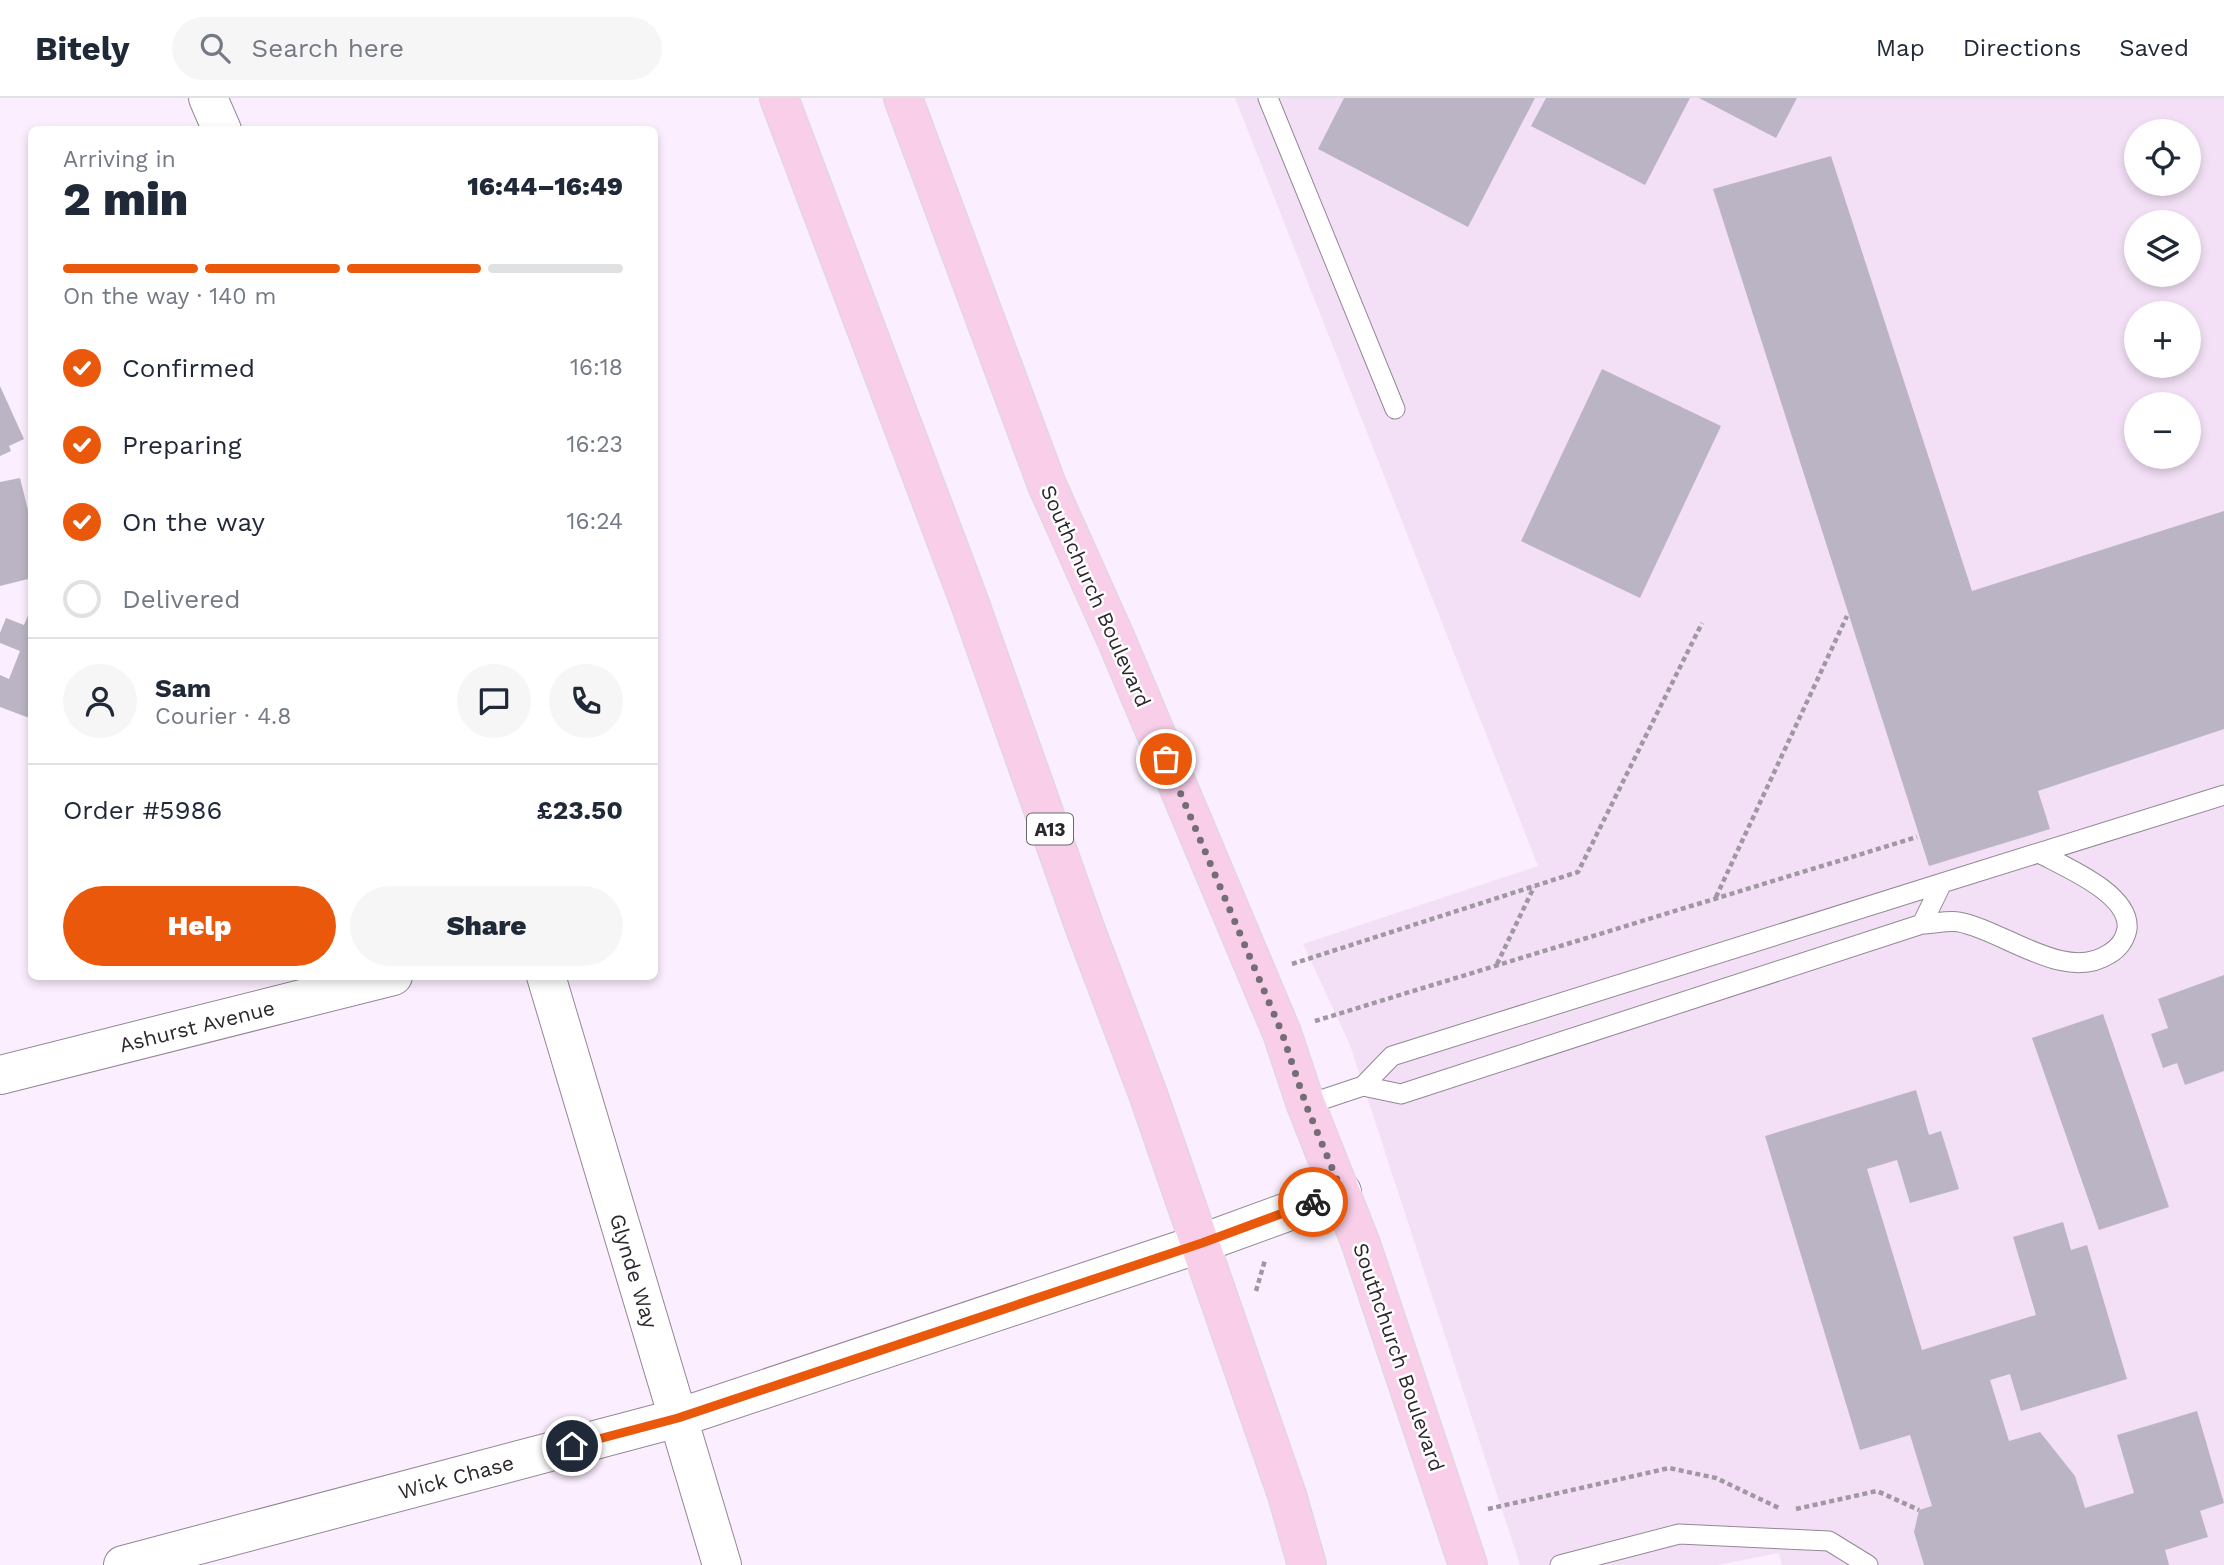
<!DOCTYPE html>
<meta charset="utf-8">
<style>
:root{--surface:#fff;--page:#f6f6f7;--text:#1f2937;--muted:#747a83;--line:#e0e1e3;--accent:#ea580c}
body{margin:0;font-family:"Work Sans",sans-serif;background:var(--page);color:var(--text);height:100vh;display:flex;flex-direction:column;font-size:26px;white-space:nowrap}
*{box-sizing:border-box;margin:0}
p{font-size:23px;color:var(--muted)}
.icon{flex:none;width:38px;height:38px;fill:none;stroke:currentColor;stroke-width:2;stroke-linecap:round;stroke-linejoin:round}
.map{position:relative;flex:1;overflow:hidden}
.panel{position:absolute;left:28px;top:28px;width:630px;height:854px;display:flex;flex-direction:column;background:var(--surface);border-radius:10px;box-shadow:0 4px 10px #0003}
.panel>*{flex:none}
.buttons{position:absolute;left:2124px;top:21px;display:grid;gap:14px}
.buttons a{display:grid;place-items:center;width:77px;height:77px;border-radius:50%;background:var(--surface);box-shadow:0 4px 10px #0003;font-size:35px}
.pin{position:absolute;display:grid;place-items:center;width:60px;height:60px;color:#fff;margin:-30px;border:4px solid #fff;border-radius:50%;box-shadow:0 2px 7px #0007}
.courier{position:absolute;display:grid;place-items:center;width:70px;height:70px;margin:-35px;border:5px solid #ea580c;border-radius:50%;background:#fff;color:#222;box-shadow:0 2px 9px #0007}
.overview em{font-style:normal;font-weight:800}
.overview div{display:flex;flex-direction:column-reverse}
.overview{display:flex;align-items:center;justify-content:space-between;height:119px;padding:0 35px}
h1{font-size:46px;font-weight:800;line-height:52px}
.bar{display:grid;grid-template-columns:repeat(4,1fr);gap:10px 7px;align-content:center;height:84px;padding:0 35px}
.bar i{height:9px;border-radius:5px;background:var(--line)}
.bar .active{background:var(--accent)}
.bar p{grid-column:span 4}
.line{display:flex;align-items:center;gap:18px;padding:0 35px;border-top:2px solid var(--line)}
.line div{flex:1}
.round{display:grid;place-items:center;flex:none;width:74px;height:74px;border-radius:37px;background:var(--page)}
ol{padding:0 35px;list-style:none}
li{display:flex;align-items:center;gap:21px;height:77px}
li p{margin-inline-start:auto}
li .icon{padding:7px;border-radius:50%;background:var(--accent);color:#fff;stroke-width:4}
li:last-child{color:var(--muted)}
li i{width:38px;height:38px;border:4px solid var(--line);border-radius:50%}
.cta{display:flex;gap:14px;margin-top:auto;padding:14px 35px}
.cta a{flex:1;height:80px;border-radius:42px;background:var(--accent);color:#fff;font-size:28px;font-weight:800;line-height:80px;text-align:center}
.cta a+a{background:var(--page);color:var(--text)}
header{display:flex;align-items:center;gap:42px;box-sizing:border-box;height:98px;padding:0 35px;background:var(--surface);border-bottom:2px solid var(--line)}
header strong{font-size:33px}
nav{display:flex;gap:38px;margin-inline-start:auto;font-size:24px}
.search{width:490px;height:63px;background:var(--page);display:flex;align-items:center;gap:18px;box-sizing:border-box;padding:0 24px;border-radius:38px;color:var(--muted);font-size:26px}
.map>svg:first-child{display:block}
.built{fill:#f3e0f6;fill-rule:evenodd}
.building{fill:#bab4c5}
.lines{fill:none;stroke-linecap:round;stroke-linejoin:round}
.service-casing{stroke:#938795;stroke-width:21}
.minor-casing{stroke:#938795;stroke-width:40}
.primary-casing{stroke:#d9d8d9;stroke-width:40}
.path{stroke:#a097a2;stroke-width:4.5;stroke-dasharray:5 3.5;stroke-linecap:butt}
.service{stroke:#fff;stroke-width:19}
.minor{stroke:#fff;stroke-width:38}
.primary{stroke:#f8cee8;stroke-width:38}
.done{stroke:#746d76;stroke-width:7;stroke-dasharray:0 12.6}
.route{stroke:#ea580c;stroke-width:9}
.labels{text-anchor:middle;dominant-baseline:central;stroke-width:5;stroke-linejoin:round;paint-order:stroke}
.shield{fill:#fff;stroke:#6b686b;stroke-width:2}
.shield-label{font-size:19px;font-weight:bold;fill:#2c272c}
.street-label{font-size:21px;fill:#2c272c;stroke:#fff}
</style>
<header>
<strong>Bitely</strong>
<div class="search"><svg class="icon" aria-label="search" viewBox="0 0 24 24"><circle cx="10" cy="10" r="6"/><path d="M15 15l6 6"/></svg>Search here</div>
<nav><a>Map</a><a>Directions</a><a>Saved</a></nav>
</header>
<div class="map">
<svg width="2224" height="1467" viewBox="0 0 2224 1467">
<rect width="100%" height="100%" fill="#fbeefe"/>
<path class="built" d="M 1235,0 L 2224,0 L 2224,1467 L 1782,1467 L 1779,1455 L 1718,1467 L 1520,1467 L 1350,947 L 1303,846 L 1538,768 ZM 2137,33 L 2189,33 L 2189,86 L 2137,86 ZM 2137,124 L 2189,124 L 2189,177 L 2137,177 ZM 2137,215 L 2189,215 L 2189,268 L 2137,268 ZM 2137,306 L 2189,306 L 2189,359 L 2137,359 Z"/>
<path class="building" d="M 1344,0 L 1535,0 L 1468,129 L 1318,51 Z
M 1546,0 L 1690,0 L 1645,87 L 1531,28 Z
M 1699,0 L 1797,0 L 1776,40 Z
M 1831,58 L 1972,493 L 2224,413 L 2224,631 L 2038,693 L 2050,731 L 1929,768 L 1713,91 Z
M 1602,271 L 1721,328 L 1640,500 L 1521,443 Z
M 0,288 L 24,341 L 9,348 L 11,353 L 0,358 Z
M 20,380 L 32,428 L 32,480 L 0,488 L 0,384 Z
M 29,515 L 32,516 L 32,621 L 0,609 L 0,577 L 9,581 L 20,553 L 0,545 L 0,535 L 6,520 L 24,527 Z
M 2224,877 L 2224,973 L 2185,987 L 2177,965 L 2163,970 L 2151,936 L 2168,930 L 2158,901 Z
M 2103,916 L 2169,1109 L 2099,1132 L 2032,940 Z
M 1916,992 L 1929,1037 L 1941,1033 L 1959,1091 L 1910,1105 L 1897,1062 L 1867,1071 L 1922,1252 L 2036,1217 L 2013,1139 L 2063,1124 L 2071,1152 L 2087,1147 L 2127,1281 L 2021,1313 L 2010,1276 L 1990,1282 L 2009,1343 L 2040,1334 L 2075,1378 L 2085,1410 L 2134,1395 L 2117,1337 L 2197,1313 L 2224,1405 L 2200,1413 L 2208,1439 L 2165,1452 L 2169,1467 L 1924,1467 L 1914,1434 L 1919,1412 L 1932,1408 L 1910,1337 L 1860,1352 L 1765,1038 Z"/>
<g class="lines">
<defs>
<path id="service" d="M 1268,0 L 1395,311
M 1942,785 L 2224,697
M 1922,826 C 1933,826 1948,822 1959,824 C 2005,833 2065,885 2109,856 C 2118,851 2125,842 2127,831 C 2131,796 2065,769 2039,755
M 1306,1007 L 1363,988 L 1392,958 L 1942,785 L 1922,826 L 1401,996 L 1363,988
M 1560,1467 L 1679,1436 L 1829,1443 L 1868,1467"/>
<path id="minor" d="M 208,0 L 222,32
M 546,878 L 722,1467
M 0,977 L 393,878
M 123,1467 L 678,1320 L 1202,1145 L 1342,1094"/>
<path id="primary" d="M 779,0 L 969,503 L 1085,830 L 1148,996 L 1287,1397 L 1307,1467
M 903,0 L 1047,387 L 1116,541 L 1282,935 L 1306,1007 L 1361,1146 L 1468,1467"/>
</defs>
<use href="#service" class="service-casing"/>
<use href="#minor" class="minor-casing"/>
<use href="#primary" class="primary-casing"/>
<path class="path" d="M 1716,799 L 1847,518
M 1292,866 L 1578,774 L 1702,525
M 1497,866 L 1534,789
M 1315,923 L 1917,739
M 1256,1193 L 1265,1162
M 1488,1411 L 1669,1370 L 1716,1380 L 1781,1411
M 1796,1411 L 1877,1393 L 1919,1412"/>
<use href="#service" class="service"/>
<use href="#minor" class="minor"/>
<use href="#primary" class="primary"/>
</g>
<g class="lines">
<path class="done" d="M 1166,661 L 1282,935 L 1306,1007 L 1342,1094 L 1313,1104"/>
<path class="route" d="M 572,1348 L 678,1320 L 1202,1145 L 1313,1104"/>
</g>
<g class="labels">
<rect class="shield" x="1027" y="715.5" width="46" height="31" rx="5"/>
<g class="shield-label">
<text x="1050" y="731">A13</text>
</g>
<g class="street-label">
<text transform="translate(1096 498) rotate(66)">Southchurch Boulevard</text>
<text transform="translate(197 928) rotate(-14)">Ashurst Avenue</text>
<text transform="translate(634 1173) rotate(73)">Glynde Way</text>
<text transform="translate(1399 1259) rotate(71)">Southchurch Boulevard</text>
<text transform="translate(456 1379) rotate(-15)">Wick Chase</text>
</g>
</g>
</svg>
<div class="buttons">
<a><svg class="icon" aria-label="locate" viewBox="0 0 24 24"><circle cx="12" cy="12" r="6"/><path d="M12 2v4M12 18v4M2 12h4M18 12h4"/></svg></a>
<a><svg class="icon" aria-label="layers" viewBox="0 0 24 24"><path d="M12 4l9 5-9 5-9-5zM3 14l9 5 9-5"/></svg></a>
<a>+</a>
<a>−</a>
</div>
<div class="pin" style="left:1166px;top:661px;background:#ea580c"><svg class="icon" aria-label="bag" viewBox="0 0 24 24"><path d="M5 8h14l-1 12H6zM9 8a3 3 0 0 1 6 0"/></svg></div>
<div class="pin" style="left:572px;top:1348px;background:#1f2937"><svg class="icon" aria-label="home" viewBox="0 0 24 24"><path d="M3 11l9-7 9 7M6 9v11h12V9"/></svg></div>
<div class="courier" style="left:1313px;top:1104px"><svg class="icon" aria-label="bike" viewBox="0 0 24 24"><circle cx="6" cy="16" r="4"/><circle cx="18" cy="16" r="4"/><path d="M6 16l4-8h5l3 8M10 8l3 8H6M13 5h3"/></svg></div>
<section class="panel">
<div class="overview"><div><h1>2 min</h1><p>Arriving in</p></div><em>16:44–16:49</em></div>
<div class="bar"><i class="active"></i><i class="active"></i><i class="active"></i><i></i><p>On the way · 140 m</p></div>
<ol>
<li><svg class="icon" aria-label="check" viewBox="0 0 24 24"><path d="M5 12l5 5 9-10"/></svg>Confirmed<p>16:18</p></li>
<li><svg class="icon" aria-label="check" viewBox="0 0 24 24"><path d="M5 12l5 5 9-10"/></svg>Preparing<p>16:23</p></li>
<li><svg class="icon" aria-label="check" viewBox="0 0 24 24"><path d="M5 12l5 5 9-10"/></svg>On the way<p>16:24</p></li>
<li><i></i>Delivered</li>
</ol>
<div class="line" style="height:126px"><a class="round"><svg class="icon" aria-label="person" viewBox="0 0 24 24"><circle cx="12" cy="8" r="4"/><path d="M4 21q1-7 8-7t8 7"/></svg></a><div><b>Sam</b><p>Courier · 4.8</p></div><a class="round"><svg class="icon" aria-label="chat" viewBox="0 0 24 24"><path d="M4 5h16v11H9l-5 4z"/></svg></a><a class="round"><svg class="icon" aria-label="phone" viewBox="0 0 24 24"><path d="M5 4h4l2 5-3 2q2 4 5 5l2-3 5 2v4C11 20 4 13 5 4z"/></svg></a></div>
<div class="line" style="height:91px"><div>Order #5986</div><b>£23.50</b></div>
<div class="cta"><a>Help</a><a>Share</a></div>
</section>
</div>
